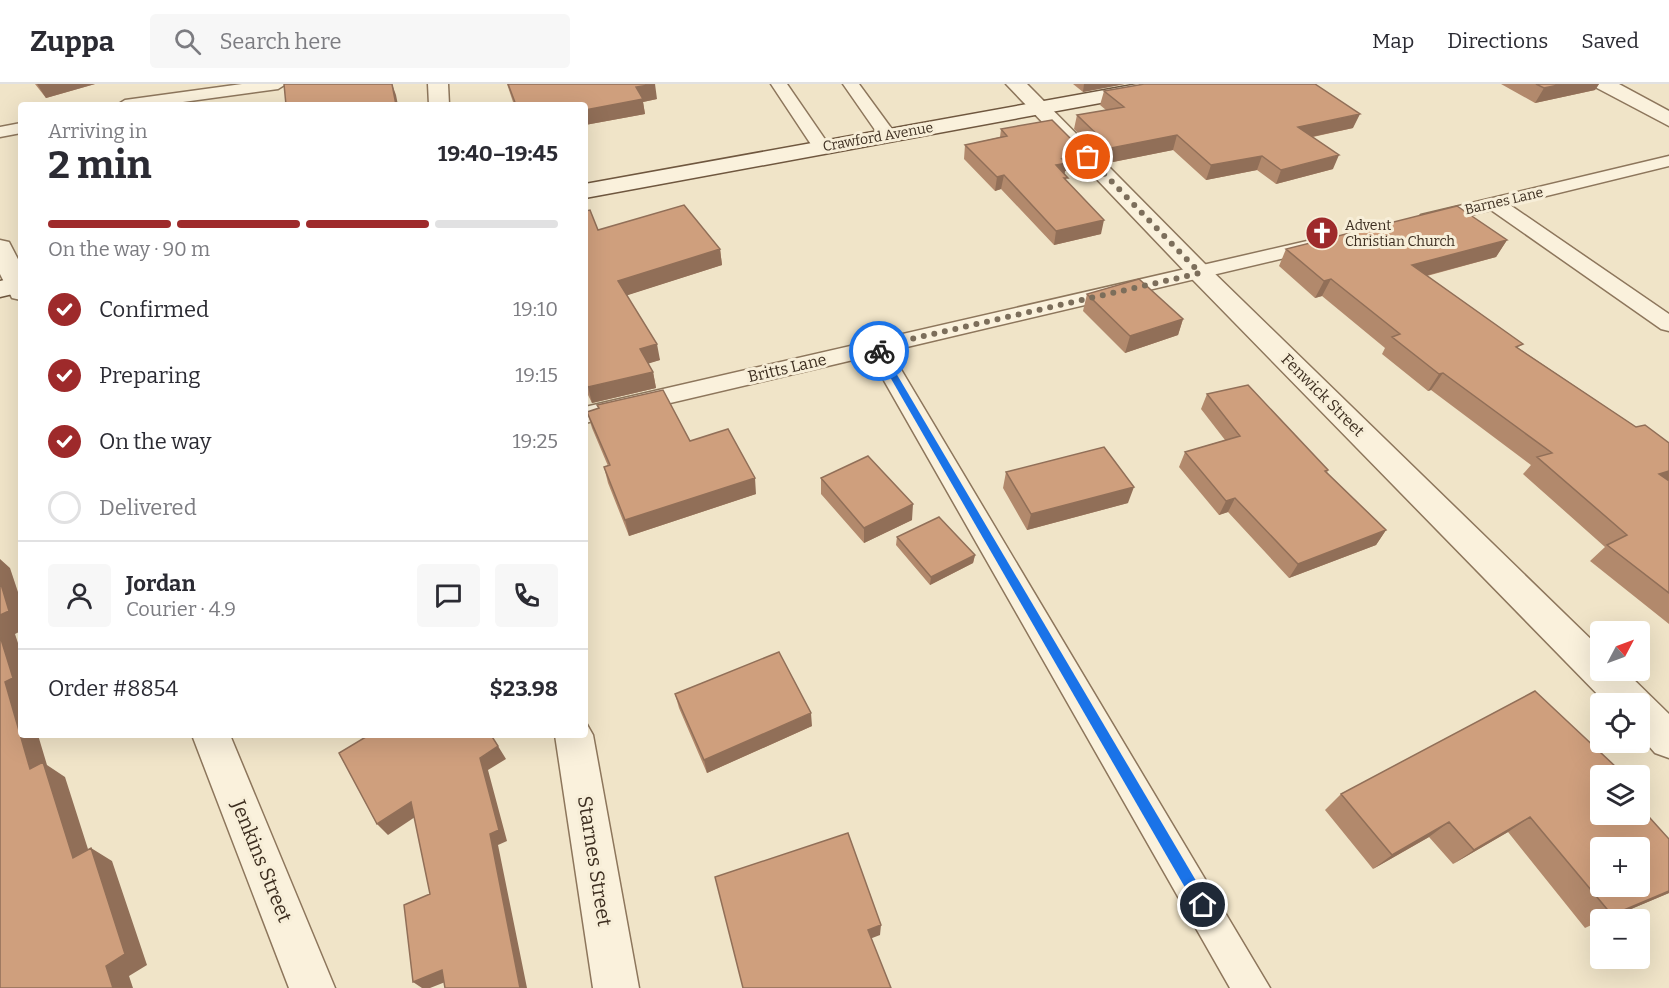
<!DOCTYPE html>
<meta charset="utf-8">
<style>
:root{--surface:#fff;--page:#f7f7f7;--text:#2b2b33;--muted:#7c7c81;--line:#e1e1e2;--accent:#9e2a2b}
body{margin:0;font-family:Bitter,serif;background:var(--page);color:var(--text);height:100vh;display:flex;flex-direction:column;font-size:22px;white-space:nowrap}
*{box-sizing:border-box;margin:0}
p{font-size:20px;color:var(--muted)}
.icon{flex:none;width:33px;height:33px;fill:none;stroke:currentColor;stroke-width:2;stroke-linecap:round;stroke-linejoin:round}
.map{position:relative;flex:1;overflow:hidden}
.side{position:absolute;left:18px;top:18px;width:570px;height:636px;display:flex;flex-direction:column;background:var(--surface);border-radius:6px;box-shadow:0 6px 24px #0002}
.side>*{flex:none}
.needle{width:39px;rotate:49deg}
.tools{position:absolute;left:1590px;top:537px;display:grid;gap:12px}
.tools a{display:grid;place-items:center;width:60px;height:60px;border-radius:6px;background:var(--surface);box-shadow:0 6px 24px #0002;font-size:30px}
.pin{position:absolute;display:grid;place-items:center;width:51px;height:51px;color:#fff;margin:-26px;border:3px solid #fff;border-radius:50%;box-shadow:0 2px 6px #0007}
.courier{position:absolute;display:grid;place-items:center;width:60px;height:60px;margin:-30px;border:4px solid #1a73e8;border-radius:50%;background:#fff;color:#222;box-shadow:0 2px 8px #0007}
.headline em{font-style:normal;font-weight:700}
.headline div{display:flex;flex-direction:column-reverse}
.headline{display:flex;align-items:center;justify-content:space-between;height:102px;padding:0 30px}
h1{font-size:39px;font-weight:700;line-height:45px}
.bar{display:grid;grid-template-columns:repeat(4,1fr);gap:9px 6px;align-content:center;height:72px;padding:0 30px}
.bar i{height:8px;border-radius:4px;background:var(--line)}
.bar .selected{background:var(--accent)}
.bar p{grid-column:span 4}
.line{display:flex;align-items:center;gap:15px;padding:0 30px;border-top:2px solid var(--line)}
.line div{flex:1}
.round{display:grid;place-items:center;flex:none;width:63px;height:63px;border-radius:6px;background:var(--page)}
ol{padding:0 30px;list-style:none}
li{display:flex;align-items:center;gap:18px;height:66px}
li p{margin-inline-start:auto}
li .icon{padding:6px;border-radius:50%;background:var(--accent);color:#fff;stroke-width:4}
li:last-child{color:var(--muted)}
li i{width:33px;height:33px;border:3px solid var(--line);border-radius:50%}
header{display:flex;align-items:center;gap:36px;box-sizing:border-box;height:84px;padding:0 30px;background:var(--surface);border-bottom:2px solid var(--line)}
header strong{font-size:28px}
nav{display:flex;gap:33px;margin-inline-start:auto;font-size:21px}
.search{width:420px;height:54px;background:var(--page);display:flex;align-items:center;gap:15px;box-sizing:border-box;padding:0 21px;border-radius:6px;color:var(--muted);font-size:22px}
.map>svg:first-child{display:block}
.lines{fill:none;stroke-linecap:round;stroke-linejoin:round}
.lane-casing{stroke:#8d765c;stroke-width:3}
.street-casing{stroke:#8d765c;stroke-width:3}
.secondary-casing{stroke:#6f573f;stroke-width:3}
.lane{fill:#faf1dc;fill-rule:evenodd}
.street{fill:#faf1dc;fill-rule:evenodd}
.secondary{fill:#faf1dc;fill-rule:evenodd}
.wall{fill:#b2896c}
.shaded-wall{fill:#916f58}
.building{fill:#cf9f7d;stroke:#916f58;stroke-width:1.5;fill-rule:evenodd}
.route{fill:#1a73e8}
.done{stroke:#7c6e5b;stroke-width:6;stroke-dasharray:0 10.8}
.labels{text-anchor:middle;dominant-baseline:central;stroke-width:6;stroke-linejoin:round;paint-order:stroke}
.far-street-label{font-size:14px;fill:#3d2e20;stroke:#f7eed8}
.far-poi-label{font-size:14px;fill:#3d2e20;stroke:#f7eed8;text-anchor:start}
.street-label{font-size:16px;fill:#3d2e20;stroke:#f7eed8}
.near-street-label{font-size:20px;fill:#3d2e20;stroke:#f7eed8}
</style>
<header>
<strong>Zuppa</strong>
<div class="search"><svg class="icon" aria-label="search" viewBox="0 0 24 24"><circle cx="10" cy="10" r="6"/><path d="M15 15l6 6"/></svg>Search here</div>
<nav><a>Map</a><a>Directions</a><a>Saved</a></nav>
</header>
<div class="map">
<svg width="1669" height="904" viewBox="0 0 1669 904">
<rect width="100%" height="100%" fill="#f0e4c8"/>
<g class="lines">
<defs>
<path id="lane" d="M 242,0 L 286,0 L 278,5 L 161,21 L 117,21 L 125,16 Z
M 771,0 L 787,0 L 831,64 L 828,68 L 816,68 Z
M 843,0 L 859,0 L 897,52 L 894,56 L 882,56 Z
M 21,39 L 21,49 L 0,53 L 0,43 Z
M 1669,72 L 1669,82 L 1510,121 L 1669,230 L 1669,247 L 1661,245 L 1491,126 L 1428,141 L 1418,135 L 1421,131 Z
M 1320,154 L 1327,156 L 1330,160 L 1327,164 L 890,267 L 1270,904 L 1230,904 L 870,272 L 585,339 L 585,323 Z"/>
<path id="street" d="M 428,0 L 448,0 L 449,21 L 429,21 Z
M 1006,0 L 1027,0 L 1209,184 L 1600,564 L 1600,586 L 1624,586 L 1669,630 L 1669,674 L 1655,669 L 1640,652 L 1640,620 L 1607,620 L 1191,194 Z
M 1594,0 L 1619,0 L 1669,27 L 1669,42 L 1597,4 Z
M 0,156 L 9,158 L 21,181 L 21,216 L 12,214 L 0,190 Z
M 585,637 L 593,651 L 639,904 L 593,904 L 555,651 L 585,651 Z
M 192,651 L 230,651 L 335,904 L 289,904 Z"/>
<path id="secondary" d="M 1138,0 L 1181,0 L 1178,4 L 1171,6 L 585,114 L 585,100 Z
M 21,192 L 21,208 L 0,213 L 0,197 Z"/>
</defs>
<use href="#lane" class="lane-casing"/>
<use href="#street" class="street-casing"/>
<use href="#secondary" class="secondary-casing"/>
<use href="#lane" class="lane"/>
<use href="#street" class="street"/>
<use href="#secondary" class="secondary"/>
</g>
<path class="wall" d="M 35,0 L 95,0 L 46,14 Z
M 507,0 L 508,0 L 657,15 L 643,18 L 645,30 L 585,41 L 585,21 L 514,21 Z
M 1073,0 L 1125,0 L 1083,8 Z
M 1501,0 L 1599,0 L 1595,6 L 1535,19 Z
M 1104,7 L 1353,44 L 1313,53 L 1333,85 L 1276,100 L 1257,86 L 1206,96 L 1173,66 L 1108,79 L 1074,45 L 1077,31 L 1106,26 L 1100,21 Z
M 1001,45 L 1083,84 L 1065,87 L 1064,90 L 1067,98 L 1101,150 L 1054,161 L 1001,105 L 995,107 L 964,75 L 965,61 L 1000,53 Z
M 585,127 L 598,146 L 720,165 L 722,181 L 627,211 L 660,276 L 648,279 L 653,288 L 656,304 L 592,319 L 585,305 Z
M 1507,156 L 1496,173 L 1427,192 L 1520,265 L 1636,343 L 1669,359 L 1669,540 L 1590,477 L 1605,463 L 1523,390 L 1531,381 L 1431,306 L 1428,307 L 1382,270 L 1385,264 L 1322,212 L 1315,214 L 1279,182 L 1286,165 Z
M 1087,210 L 1183,235 L 1178,251 L 1125,269 L 1083,227 Z
M 1207,310 L 1328,386 L 1327,389 L 1386,446 L 1376,461 L 1289,494 L 1228,428 L 1219,431 L 1179,383 L 1185,368 L 1225,356 L 1201,325 Z
M 597,321 L 690,357 L 756,410 L 629,452 L 608,399 L 604,383 L 608,382 L 592,344 L 587,328 L 598,325 Z
M 1006,388 L 1128,419 L 1027,446 L 1003,404 Z
M 821,394 L 912,436 L 864,459 L 821,410 Z
M 897,453 L 975,471 L 973,479 L 930,501 L 896,461 Z
M 675,610 L 812,642 L 707,689 L 679,624 Z
M 1608,689 L 1669,755 L 1669,809 L 1605,836 L 1600,836 L 1600,837 L 1585,844 L 1508,748 L 1453,780 L 1429,753 L 1373,785 L 1325,726 L 1341,710 Z"/>
<path class="shaded-wall" d="M 37,0 L 95,0 L 46,14 Z
M 392,0 L 396,11 L 398,21 L 396,21 Z
M 655,0 L 657,15 L 643,18 L 645,30 L 585,41 L 585,26 L 636,3 Z
M 1084,0 L 1125,0 L 1083,8 Z
M 1563,0 L 1599,0 L 1595,6 L 1535,19 L 1544,4 Z
M 1360,30 L 1353,44 L 1292,57 L 1298,43 Z
M 1177,51 L 1173,66 L 1108,79 L 1111,64 Z
M 1086,70 L 1083,84 L 1065,87 L 1064,93 L 1056,81 L 1062,75 Z
M 1339,71 L 1333,85 L 1276,100 L 1281,86 Z
M 1262,72 L 1257,86 L 1206,96 L 1211,81 Z
M 1004,91 L 1001,105 L 995,107 L 997,93 Z
M 1104,136 L 1101,150 L 1054,161 L 1056,147 Z
M 1507,156 L 1496,173 L 1402,198 L 1412,181 Z
M 720,165 L 722,181 L 622,213 L 618,197 Z
M 1331,195 L 1322,212 L 1315,214 L 1324,197 Z
M 1183,235 L 1178,251 L 1125,269 L 1130,252 Z
M 657,260 L 660,276 L 644,281 L 640,265 Z
M 653,288 L 656,304 L 592,319 L 588,303 Z
M 1443,289 L 1431,306 L 1428,307 L 1439,290 Z
M 1669,387 L 1669,398 L 1659,390 Z
M 755,394 L 756,410 L 629,452 L 625,436 Z
M 1134,403 L 1128,419 L 1027,446 L 1031,430 Z
M 1235,414 L 1228,428 L 1219,431 L 1226,417 Z
M 913,420 L 912,436 L 864,459 L 864,444 Z
M 1386,446 L 1376,461 L 1289,494 L 1298,480 Z
M 975,471 L 973,479 L 930,501 L 931,493 Z
M 0,475 L 10,484 L 21,517 L 21,547 L 15,550 L 21,568 L 21,651 L 38,651 L 47,681 L 65,693 L 95,787 L 73,774 L 30,685 L 5,598 L 0,552 Z
M 811,629 L 812,642 L 707,689 L 704,676 Z
M 498,662 L 506,675 L 488,686 L 507,757 L 498,761 L 527,904 L 520,904 L 490,750 L 480,674 Z
M 411,718 L 421,729 L 388,751 L 377,740 Z
M 1530,733 L 1508,748 L 1453,780 L 1474,766 Z
M 1449,738 L 1429,753 L 1373,785 L 1392,771 Z
M 91,764 L 112,777 L 147,881 L 129,892 L 133,904 L 113,904 L 106,882 Z
M 1669,807 L 1669,809 L 1605,836 L 1602,836 Z
M 881,841 L 880,851 L 867,856 L 868,846 Z
M 442,886 L 453,895 L 430,904 L 422,904 L 413,898 Z"/>
<path class="building" d="M 284,0 L 392,0 L 396,21 L 286,21 Z
M 508,0 L 655,0 L 636,3 L 643,15 L 585,26 L 585,21 L 516,21 Z
M 1144,0 L 1315,0 L 1360,30 L 1298,43 L 1339,71 L 1281,86 L 1262,72 L 1211,81 L 1177,51 L 1111,64 L 1077,31 L 1124,23 L 1104,7 Z
M 1536,0 L 1563,0 L 1544,4 Z
M 1052,36 L 1086,70 L 1062,75 L 1067,79 L 1056,81 L 1068,94 L 1064,94 L 1104,136 L 1056,147 L 1004,91 L 997,93 L 965,61 L 1007,52 L 1001,45 Z
M 684,121 L 720,165 L 618,197 L 657,260 L 640,265 L 653,288 L 588,303 L 585,298 L 585,127 L 590,126 L 598,146 Z
M 1457,122 L 1507,156 L 1412,181 L 1523,260 L 1516,263 L 1636,343 L 1645,341 L 1669,359 L 1669,387 L 1659,390 L 1669,397 L 1669,509 L 1607,461 L 1627,451 L 1537,373 L 1552,369 L 1443,289 L 1439,290 L 1392,253 L 1400,250 L 1331,195 L 1324,197 L 1286,165 Z
M 1139,195 L 1183,235 L 1130,252 L 1087,210 Z
M 1248,301 L 1328,386 L 1325,387 L 1386,446 L 1298,480 L 1235,414 L 1226,417 L 1185,368 L 1240,352 L 1207,310 Z
M 663,306 L 690,357 L 728,345 L 755,394 L 625,436 L 604,383 L 610,381 L 587,328 L 599,324 L 597,321 Z
M 1104,363 L 1134,403 L 1031,430 L 1006,388 Z
M 868,372 L 913,420 L 864,444 L 821,394 Z
M 939,433 L 975,471 L 931,493 L 897,453 Z
M 0,497 L 9,527 L 0,531 Z
M 0,552 L 13,594 L 5,598 L 30,685 L 43,678 L 73,774 L 91,764 L 125,870 L 106,882 L 113,904 L 0,904 Z
M 779,568 L 811,629 L 704,676 L 675,610 Z
M 1535,607 L 1616,683 L 1607,688 L 1610,692 L 1600,692 L 1600,730 L 1640,730 L 1640,723 L 1669,755 L 1669,807 L 1612,831 L 1530,733 L 1474,766 L 1449,738 L 1392,771 L 1341,710 ZM 1600,764 L 1640,764 L 1640,802 L 1600,802 Z
M 369,651 L 491,651 L 498,662 L 480,674 L 499,746 L 490,750 L 520,904 L 445,904 L 442,886 L 413,898 L 404,821 L 430,810 L 411,718 L 377,740 L 339,669 Z
M 848,749 L 881,841 L 868,846 L 891,904 L 743,904 L 715,793 Z"/>
<path class="route" d="M 879,265 L 883,267 L 1208,817 L 1208,826 L 1198,826 L 875,267 Z"/>
<g class="lines">
<path class="done" d="M 879,267 L 876,263 L 1200,189 L 1088,73"/>
</g>
<defs>
<symbol id="church-disc" viewBox="-11 -11 22 22"><circle r="9.5" fill="#9e2a2b" stroke="#f7eed8"/><path d="M-1.2-6h2.4v3.5h3.3v2.4h-3.3V6h-2.4V-.1h-3.3v-2.4h3.3Z" fill="#fff"/></symbol>
</defs>
<g fill-rule="evenodd">
<use href="#church-disc" x="1303" y="130" width="38" height="38"/>
</g>
<g class="labels">
<g class="far-street-label">
<text transform="translate(878 53) rotate(-10)">Crawford Avenue</text>
<text transform="translate(1504 117) rotate(-13)">Barnes Lane</text>
</g>
<g class="far-poi-label">
<text x="1345" y="141">Advent<tspan x="1345" dy="16">Christian Church</tspan></text>
</g>
<g class="street-label">
<text transform="translate(787 284) rotate(-13)">Britts Lane</text>
<text transform="translate(1323 311) rotate(45)">Fenwick Street</text>
</g>
<g class="near-street-label">
<text transform="translate(262 777) rotate(68)">Jenkins Street</text>
<text transform="translate(595 777) rotate(81)">Starnes Street</text>
</g>
</g>
</svg>
<div class="tools">
<a><svg class="needle" viewBox="-14 -14 28 28"><path d="M0-13l5 13h-10z" fill="#e53935"/><path d="M0 13l5-13h-10z" fill="#7c7c81"/></svg></a>
<a><svg class="icon" aria-label="locate" viewBox="0 0 24 24"><circle cx="12" cy="12" r="6"/><path d="M12 2v4M12 18v4M2 12h4M18 12h4"/></svg></a>
<a><svg class="icon" aria-label="layers" viewBox="0 0 24 24"><path d="M12 4l9 5-9 5-9-5zM3 14l9 5 9-5"/></svg></a>
<a>+</a>
<a>−</a>
</div>
<div class="pin" style="left:1088px;top:73px;background:#ea580c"><svg class="icon" aria-label="bag" viewBox="0 0 24 24"><path d="M5 8h14l-1 12H6zM9 8a3 3 0 0 1 6 0"/></svg></div>
<div class="pin" style="left:1203px;top:821px;background:#1f2937"><svg class="icon" aria-label="home" viewBox="0 0 24 24"><path d="M3 11l9-7 9 7M6 9v11h12V9"/></svg></div>
<div class="courier" style="left:879px;top:267px"><svg class="icon" aria-label="bike" viewBox="0 0 24 24"><circle cx="6" cy="16" r="4"/><circle cx="18" cy="16" r="4"/><path d="M6 16l4-8h5l3 8M10 8l3 8H6M13 5h3"/></svg></div>
<section class="side">
<div class="headline"><div><h1>2 min</h1><p>Arriving in</p></div><em>19:40–19:45</em></div>
<div class="bar"><i class="selected"></i><i class="selected"></i><i class="selected"></i><i></i><p>On the way · 90 m</p></div>
<ol>
<li><svg class="icon" aria-label="check" viewBox="0 0 24 24"><path d="M5 12l5 5 9-10"/></svg>Confirmed<p>19:10</p></li>
<li><svg class="icon" aria-label="check" viewBox="0 0 24 24"><path d="M5 12l5 5 9-10"/></svg>Preparing<p>19:15</p></li>
<li><svg class="icon" aria-label="check" viewBox="0 0 24 24"><path d="M5 12l5 5 9-10"/></svg>On the way<p>19:25</p></li>
<li><i></i>Delivered</li>
</ol>
<div class="line" style="height:108px"><a class="round"><svg class="icon" aria-label="person" viewBox="0 0 24 24"><circle cx="12" cy="8" r="4"/><path d="M4 21q1-7 8-7t8 7"/></svg></a><div><b>Jordan</b><p>Courier · 4.9</p></div><a class="round"><svg class="icon" aria-label="chat" viewBox="0 0 24 24"><path d="M4 5h16v11H9l-5 4z"/></svg></a><a class="round"><svg class="icon" aria-label="phone" viewBox="0 0 24 24"><path d="M5 4h4l2 5-3 2q2 4 5 5l2-3 5 2v4C11 20 4 13 5 4z"/></svg></a></div>
<div class="line" style="height:78px"><div>Order #8854</div><b>$23.98</b></div>
</section>
</div>
